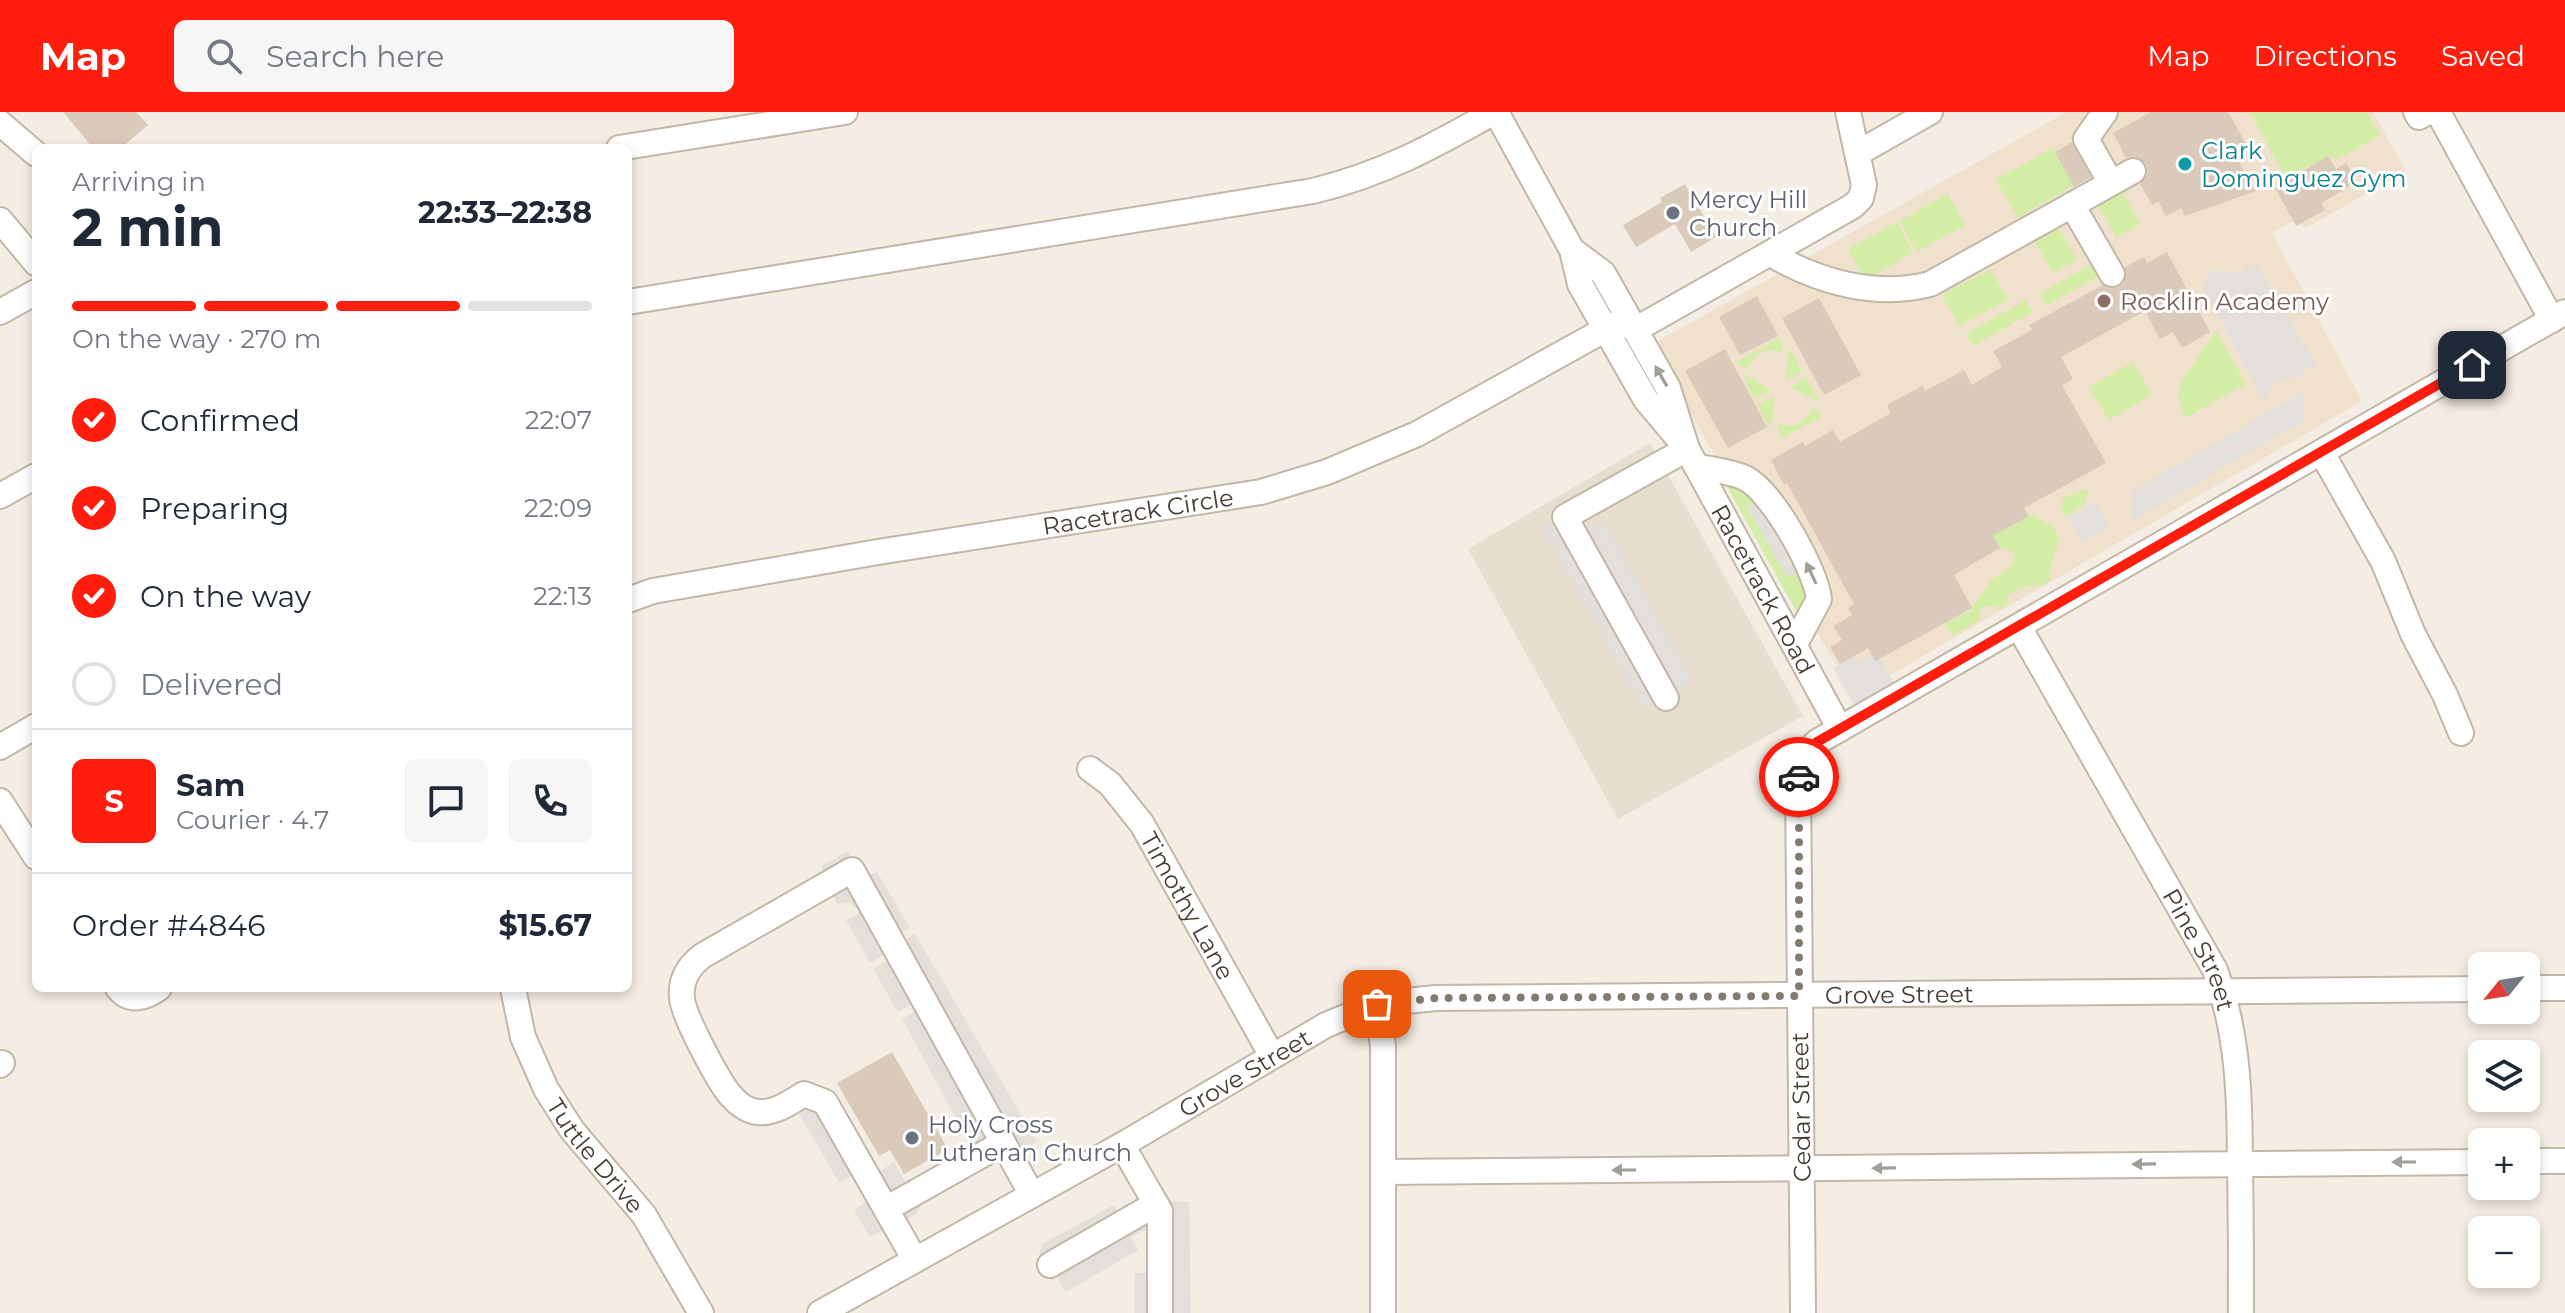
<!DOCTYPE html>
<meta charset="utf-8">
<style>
:root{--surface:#fff;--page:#f6f6f7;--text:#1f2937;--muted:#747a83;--line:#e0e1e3;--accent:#ff1d0e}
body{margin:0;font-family:Montserrat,sans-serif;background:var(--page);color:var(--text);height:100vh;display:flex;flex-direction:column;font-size:30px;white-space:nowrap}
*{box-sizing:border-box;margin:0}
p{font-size:26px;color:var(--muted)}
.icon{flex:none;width:44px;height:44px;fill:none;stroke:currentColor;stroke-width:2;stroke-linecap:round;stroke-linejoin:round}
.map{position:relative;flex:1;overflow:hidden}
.side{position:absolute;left:32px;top:32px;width:600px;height:848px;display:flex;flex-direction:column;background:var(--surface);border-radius:12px;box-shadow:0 4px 12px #0003}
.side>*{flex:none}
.needle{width:52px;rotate:240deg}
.tools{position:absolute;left:2468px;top:840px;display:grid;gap:16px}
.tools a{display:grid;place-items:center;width:72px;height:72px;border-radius:12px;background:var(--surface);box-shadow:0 4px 12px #0003;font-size:40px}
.pin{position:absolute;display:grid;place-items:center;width:68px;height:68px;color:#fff;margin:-34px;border-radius:16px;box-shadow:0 4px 12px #0006}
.courier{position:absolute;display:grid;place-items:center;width:80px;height:80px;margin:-40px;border:6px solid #ff1d0e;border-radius:50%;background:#fff;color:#222;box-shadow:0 2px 10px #0007}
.head em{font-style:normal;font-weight:700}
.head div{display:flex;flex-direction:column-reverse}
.head{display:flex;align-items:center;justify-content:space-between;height:136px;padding:0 40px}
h1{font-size:52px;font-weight:700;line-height:60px}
.bar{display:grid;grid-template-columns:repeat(4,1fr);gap:12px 8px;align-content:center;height:96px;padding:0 40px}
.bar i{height:10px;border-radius:6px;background:var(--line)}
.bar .on{background:var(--accent)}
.bar p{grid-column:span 4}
.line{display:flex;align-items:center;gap:20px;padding:0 40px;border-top:2px solid var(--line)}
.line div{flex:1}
.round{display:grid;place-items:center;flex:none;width:84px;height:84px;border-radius:12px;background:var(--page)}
ol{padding:0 40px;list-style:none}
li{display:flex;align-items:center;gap:24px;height:88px}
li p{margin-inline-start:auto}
li .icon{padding:8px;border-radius:50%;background:var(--accent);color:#fff;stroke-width:4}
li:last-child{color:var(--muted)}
li i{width:44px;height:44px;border:4px solid var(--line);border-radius:50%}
header{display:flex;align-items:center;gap:48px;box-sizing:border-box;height:112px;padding:0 40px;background:var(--accent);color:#fff}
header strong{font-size:38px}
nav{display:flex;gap:44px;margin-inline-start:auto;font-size:28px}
.search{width:560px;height:72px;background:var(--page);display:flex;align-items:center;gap:20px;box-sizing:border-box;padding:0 28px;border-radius:12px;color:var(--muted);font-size:30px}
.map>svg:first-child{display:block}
.residential{fill:#e8ded0}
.education{fill:#efe1cb}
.green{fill:#d4eda6}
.parking{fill:#e3e0dc}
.building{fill:#dacaba}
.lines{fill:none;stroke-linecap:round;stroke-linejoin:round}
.minor-casing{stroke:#c3b7a7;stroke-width:28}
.minor{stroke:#fff;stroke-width:24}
.oneway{fill:#a29e98}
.done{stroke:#837b70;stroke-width:8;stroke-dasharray:0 14.4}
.route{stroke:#ff1d0e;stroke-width:10}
.culture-dot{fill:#0f9aa8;stroke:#fff;stroke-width:3}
.worship-dot{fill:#6b7280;stroke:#fff;stroke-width:3}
.education-dot{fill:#8d6e63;stroke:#fff;stroke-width:3}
.labels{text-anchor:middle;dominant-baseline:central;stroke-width:6;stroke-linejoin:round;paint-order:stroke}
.culture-label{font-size:24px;fill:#0d838f;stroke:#fff;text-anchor:start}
.worship-label{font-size:24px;fill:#5b616d;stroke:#fff;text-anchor:start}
.education-label{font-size:24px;fill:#785e54;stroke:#fff;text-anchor:start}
.street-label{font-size:24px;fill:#463d32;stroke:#fff}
</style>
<header>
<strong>Map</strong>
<div class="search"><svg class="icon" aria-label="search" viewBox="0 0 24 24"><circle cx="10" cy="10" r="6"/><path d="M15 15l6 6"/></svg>Search here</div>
<nav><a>Map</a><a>Directions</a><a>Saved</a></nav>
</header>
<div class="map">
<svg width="2565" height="1201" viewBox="0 0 2565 1201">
<rect width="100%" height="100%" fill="#f4ede3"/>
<path class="residential" d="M 1650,331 L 1803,604 L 1618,707 L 1468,437 Z"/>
<path class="education" d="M 2067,0 L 2373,0 L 2406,59 L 2306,116 L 2293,109 L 2272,121 L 2362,289 L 1854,584 L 1651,233 Z"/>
<path class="green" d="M 2250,0 L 2367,0 L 2380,23 L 2336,48 L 2331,43 L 2286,66 Z
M 2052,36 L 2074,73 L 2018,106 L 1996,68 Z
M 2113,64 L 2140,112 L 2116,125 L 2089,78 Z
M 1948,82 L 1965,113 L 1917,140 L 1900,109 Z
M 2050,100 L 2077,148 L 2053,161 L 2026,114 Z
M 1897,110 L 1913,141 L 1865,168 L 1848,137 Z
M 2099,148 L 2106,160 L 2046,194 L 2039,182 Z
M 1991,157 L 2008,188 L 1959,214 L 1942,183 Z
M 2026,188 L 2033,200 L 1973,234 L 1966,222 Z
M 2216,218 L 2246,272 L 2185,306 L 2178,284 L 2181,271 Z
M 1780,226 L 1782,240 C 1765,235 1754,242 1747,258 L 1736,250 Z
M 1790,237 L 1802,260 L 1786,269 L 1788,239 Z
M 2133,250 L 2152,282 L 2109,308 L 2089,275 Z
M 1743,263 L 1745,263 L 1771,278 L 1754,287 Z
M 1806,265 L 1818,286 L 1818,289 L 1790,275 Z
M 1774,284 L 1772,313 L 1770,315 L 1757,293 Z
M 1813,294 L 1821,305 L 1780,327 L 1778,313 C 1796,316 1806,311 1813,294 Z
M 1729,372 L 1741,375 L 1759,392 L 1746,393 L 1785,462 L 1800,463 L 1808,483 L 1799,504 L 1727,375 Z
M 2089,377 L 2083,394 L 2066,404 L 2061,395 L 2064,385 Z
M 2031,403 C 2084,426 2043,439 2051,468 L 2036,476 L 2034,472 L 2014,479 L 2007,484 L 2008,492 L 1999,498 L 1996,494 L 1986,494 L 1981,497 L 1979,508 L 1953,524 L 1945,511 L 1971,499 L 1991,468 L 2013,453 L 2014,444 L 2011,439 L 2000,436 L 1993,424 Z"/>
<path class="parking" d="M 2244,153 L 2259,153 L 2318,256 L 2302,255 L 2306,262 L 2273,271 L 2265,289 L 2203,177 L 2211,158 L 2247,161 Z
M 2303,280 L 2303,309 L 2132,409 L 2130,380 Z
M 2095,389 L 2110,414 L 2081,431 L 2069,405 Z
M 1573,392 L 1588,419 L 1605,410 L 1693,569 L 1677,578 L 1676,581 L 1642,596 L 1600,522 L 1602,515 L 1598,508 L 1593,508 L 1541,415 L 1566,401 Z
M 1746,392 L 1759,392 L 1814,463 L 1785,463 Z
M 1872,543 L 1880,546 L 1900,581 L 1860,604 L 1833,556 L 1855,544 L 1859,551 Z
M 848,739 L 863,766 L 877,760 L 910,816 L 902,821 L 902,826 L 904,828 L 915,822 L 1037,1030 L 999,1051 L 994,1050 L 924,1089 L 916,1102 L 870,1125 L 854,1098 L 868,1088 L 854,1063 L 839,1071 L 799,1001 L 832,981 L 876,1058 L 879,1060 L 894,1050 L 905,1070 L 892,1078 L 892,1083 L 986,1029 L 971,1034 L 902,907 L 914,900 L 914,894 L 910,893 L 898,900 L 873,857 L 886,850 L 886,845 L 882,844 L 870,851 L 846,808 L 858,802 L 859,798 L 850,791 L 837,792 L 821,754 Z
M 1174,1089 L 1189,1090 L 1191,1201 L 1135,1201 L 1135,1161 L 1150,1161 L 1149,1117 L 1131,1125 L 1138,1138 L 1066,1180 L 1057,1165 L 1052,1168 L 1039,1145 L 1042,1132 L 1114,1093 L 1120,1105 L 1140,1094 Z"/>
<path class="building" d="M 63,0 L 136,0 L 148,13 L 121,36 L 93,36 Z
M 2151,0 L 2228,0 L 2249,37 L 2236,45 L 2256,79 L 2185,104 L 2181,96 L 2166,104 L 2158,89 L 2152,93 L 2140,72 L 2148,60 L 2146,51 L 2134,44 L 2126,46 L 2113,21 Z
M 2072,30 L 2091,65 L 2074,75 L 2055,40 Z
M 2328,44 L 2336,57 L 2346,51 L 2357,70 L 2321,91 L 2325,98 L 2296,114 L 2275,76 Z
M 1685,72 L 1716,125 L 1691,140 L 1675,112 L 1636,135 L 1623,113 L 1662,90 L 1660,86 Z
M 2167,140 L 2210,220 L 2182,236 L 2173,220 L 2160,227 L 2145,199 L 2061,245 L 2073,267 L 2062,273 L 2106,351 L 2024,396 L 2029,404 L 1993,424 L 2000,436 L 1954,463 L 1972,496 L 1883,545 L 1875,549 L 1868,536 L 1840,552 L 1830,535 L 1842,528 L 1833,514 L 1852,503 L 1848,496 L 1854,492 L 1787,371 L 1784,373 L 1771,348 L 1803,330 L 1805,334 L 1833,318 L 1840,330 L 1891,301 L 1887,293 L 1922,274 L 1925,279 L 1964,258 L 1972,273 L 2002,255 L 1993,239 L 2032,218 L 2029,213 L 2103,173 L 2111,177 L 2119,175 L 2125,169 L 2125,155 L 2144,145 L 2147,151 Z
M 1757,184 L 1778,224 L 1740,243 L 1719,205 Z
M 1819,186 L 1861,263 L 1824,283 L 1782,206 Z
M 1725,237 L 1767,315 L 1728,336 L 1685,259 Z
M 892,940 L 948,1037 L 904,1062 L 890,1038 L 879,1044 L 837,971 Z"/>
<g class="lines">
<defs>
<g id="minor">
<path d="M 1496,0 L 1572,138 L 1580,172 L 1646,288 L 1678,326"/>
<path d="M 2105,0 L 2086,27 L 2111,71"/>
<path d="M 2416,0 L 2419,5 L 2428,0"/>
<path d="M 2438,0 L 2552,208"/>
<path d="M 0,11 L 36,42"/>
<path d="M 619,36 L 845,0"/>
<path d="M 1858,41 L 1930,0"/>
<path d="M 2072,93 L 2112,162"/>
<path d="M 0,108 L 36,151"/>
<path id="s1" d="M 1572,138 L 1603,161 L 1668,276 L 1687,337 L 1840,617"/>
<path d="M 1771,142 C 1818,170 1876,186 1930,172 L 2133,59"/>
<path d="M 628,190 L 1313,79 C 1383,62 1432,35 1494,0"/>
<path d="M 0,200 L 36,180"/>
<path d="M 2322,341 L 2383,449 L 2413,522 L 2445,583 L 2461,621"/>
<path d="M 1696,354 C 1711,358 1730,359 1745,366 C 1772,379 1816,458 1819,487 L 1795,532"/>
<path d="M 0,384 L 36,364"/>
<path id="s2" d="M 628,488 L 653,479 L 878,440 L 1261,380 L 1327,360 L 1417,322 L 1615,212 L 1640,215 L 1853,94 L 1861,86 L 1864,73 L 1848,0"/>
<path id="s3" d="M 2019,515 L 2215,858 C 2239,924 2240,989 2240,1059 C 2241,1106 2241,1154 2241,1201"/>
<path d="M 1666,586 L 1565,405 L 1687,337"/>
<path d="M 0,635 L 36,614"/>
<path id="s4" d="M 1090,657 L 1110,672 L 1142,712 L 1272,944"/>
<path d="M 0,689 L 36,745"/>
<path d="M 118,876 C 130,891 145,886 159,876"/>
<path id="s5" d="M 513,876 L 523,925 L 546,977 L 572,1018 L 644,1103 L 701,1201"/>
<path d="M 2526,876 L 2565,876"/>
<path d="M 1377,892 L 1383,934 L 1383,1201"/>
<path d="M 0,953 L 2,951"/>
<path d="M 1122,1033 L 1160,1099 L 1160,1201"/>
<path d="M 2526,1049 L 2565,1049"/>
<path d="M 1383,1060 L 2482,1050"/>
<path d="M 886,1097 L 1003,1031"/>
<path d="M 915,1148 L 825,990 L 804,982 C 791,990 774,1002 758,1000 C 748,999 738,992 732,985 C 720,973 683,903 682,886 C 680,868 688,855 702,844 L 852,758 L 1032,1083"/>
<path d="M 1050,1153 L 1156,1092"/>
<path id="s6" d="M 820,1201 L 1122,1033 L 1326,913 L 1377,892 L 1436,886 L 2482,877"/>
<path d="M 1803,1201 L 1798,671 L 1802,645 L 1817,630 L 2565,200"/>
</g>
</defs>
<use href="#minor" class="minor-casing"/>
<use href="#minor" class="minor"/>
</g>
<defs><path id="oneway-solid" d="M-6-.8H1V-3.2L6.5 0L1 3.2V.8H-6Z" transform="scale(2)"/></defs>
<g class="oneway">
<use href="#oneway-solid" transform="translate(1661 264) rotate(-120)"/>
<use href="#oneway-solid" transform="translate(1811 461) rotate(-115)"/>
<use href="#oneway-solid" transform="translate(2404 1050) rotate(180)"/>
<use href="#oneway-solid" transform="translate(2144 1052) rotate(179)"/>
<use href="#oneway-solid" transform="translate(1884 1056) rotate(179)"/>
<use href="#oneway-solid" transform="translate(1624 1058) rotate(180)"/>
</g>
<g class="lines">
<path class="done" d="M 1377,892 L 1436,886 L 1799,884 L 1799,665"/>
<path class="route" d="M 1799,665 L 1802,645 L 1817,630 L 2472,253"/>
</g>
<circle class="culture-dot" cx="2185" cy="52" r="8"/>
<g class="worship-dot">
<circle cx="1673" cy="101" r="8"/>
<circle cx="912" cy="1026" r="8"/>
</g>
<circle class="education-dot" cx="2104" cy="189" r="8"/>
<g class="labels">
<g class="culture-label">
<text x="2201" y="38">Clark<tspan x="2201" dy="28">Dominguez Gym</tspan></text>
</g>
<g class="worship-label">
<text x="1689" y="87">Mercy Hill<tspan x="1689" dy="28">Church</tspan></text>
<text x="928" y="1012">Holy Cross<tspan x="928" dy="28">Lutheran Church</tspan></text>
</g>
<g class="education-label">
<text x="2120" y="189">Rocklin Academy</text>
</g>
<g class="street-label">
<text stroke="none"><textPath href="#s2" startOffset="518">Racetrack Circle</textPath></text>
<text stroke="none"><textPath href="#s1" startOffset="394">Racetrack Road</textPath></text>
<text stroke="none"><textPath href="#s4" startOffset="170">Timothy Lane</textPath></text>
<text stroke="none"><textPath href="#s3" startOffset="370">Pine Street</textPath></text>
<text stroke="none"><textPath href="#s6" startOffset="1160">Grove Street</textPath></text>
<text stroke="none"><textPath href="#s6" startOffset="488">Grove Street</textPath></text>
<text transform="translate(1801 995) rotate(-91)">Cedar Street</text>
<text stroke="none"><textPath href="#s5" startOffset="190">Tuttle Drive</textPath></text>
</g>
</g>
</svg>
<div class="tools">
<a><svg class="needle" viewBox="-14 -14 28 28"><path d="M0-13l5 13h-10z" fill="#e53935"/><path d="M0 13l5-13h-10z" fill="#747a83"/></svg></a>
<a><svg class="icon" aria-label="layers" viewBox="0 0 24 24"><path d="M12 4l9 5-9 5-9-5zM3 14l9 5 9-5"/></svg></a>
<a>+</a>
<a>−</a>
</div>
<div class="pin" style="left:1377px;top:892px;background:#ea580c"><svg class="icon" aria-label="bag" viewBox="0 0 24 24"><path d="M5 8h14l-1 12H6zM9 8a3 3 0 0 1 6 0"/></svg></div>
<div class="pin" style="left:2472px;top:253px;background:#1f2937"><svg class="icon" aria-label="home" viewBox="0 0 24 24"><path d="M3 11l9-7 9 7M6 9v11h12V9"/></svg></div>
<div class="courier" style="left:1799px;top:665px"><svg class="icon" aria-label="car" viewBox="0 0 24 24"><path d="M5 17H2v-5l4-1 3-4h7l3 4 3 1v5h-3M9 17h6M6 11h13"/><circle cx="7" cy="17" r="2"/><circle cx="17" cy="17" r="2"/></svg></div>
<section class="side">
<div class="head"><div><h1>2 min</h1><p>Arriving in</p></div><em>22:33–22:38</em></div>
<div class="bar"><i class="on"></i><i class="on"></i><i class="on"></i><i></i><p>On the way · 270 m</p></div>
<ol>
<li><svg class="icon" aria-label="check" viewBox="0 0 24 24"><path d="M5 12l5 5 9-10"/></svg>Confirmed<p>22:07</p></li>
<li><svg class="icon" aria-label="check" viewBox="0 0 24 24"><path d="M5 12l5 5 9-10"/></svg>Preparing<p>22:09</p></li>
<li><svg class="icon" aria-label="check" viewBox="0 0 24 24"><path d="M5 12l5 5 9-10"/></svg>On the way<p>22:13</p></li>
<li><i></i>Delivered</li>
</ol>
<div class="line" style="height:144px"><b class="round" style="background:var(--accent);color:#fff">S</b><div><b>Sam</b><p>Courier · 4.7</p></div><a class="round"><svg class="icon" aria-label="chat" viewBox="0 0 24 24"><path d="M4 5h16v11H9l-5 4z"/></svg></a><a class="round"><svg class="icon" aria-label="phone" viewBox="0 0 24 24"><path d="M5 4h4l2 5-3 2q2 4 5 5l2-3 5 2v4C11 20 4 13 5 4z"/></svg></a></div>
<div class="line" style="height:104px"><div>Order #4846</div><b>$15.67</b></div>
</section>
</div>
